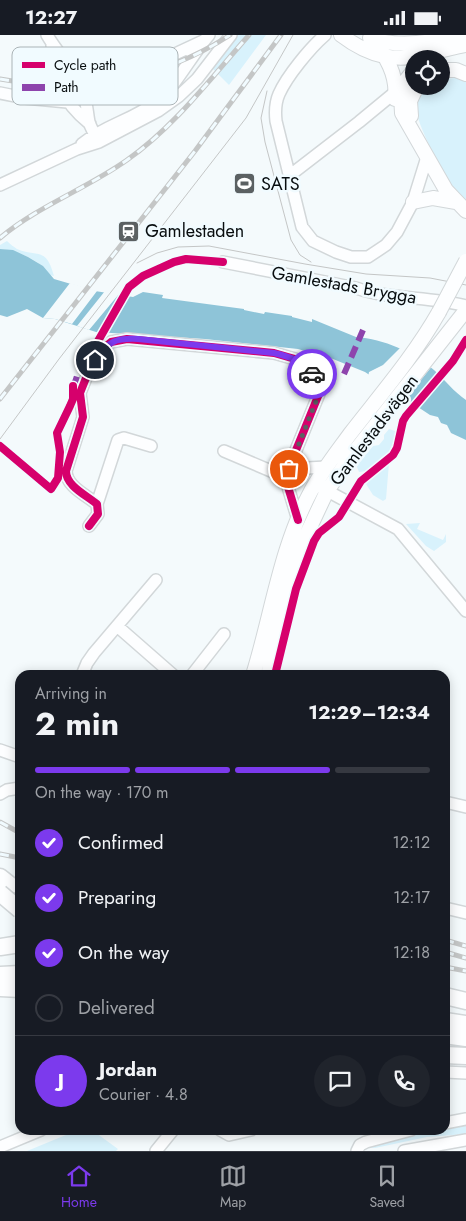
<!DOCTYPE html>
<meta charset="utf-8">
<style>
:root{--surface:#171b24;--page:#20242c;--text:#f1f3f6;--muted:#9ea1a6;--line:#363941;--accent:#7c3aed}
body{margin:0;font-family:Jost,sans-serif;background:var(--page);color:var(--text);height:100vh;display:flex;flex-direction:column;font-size:19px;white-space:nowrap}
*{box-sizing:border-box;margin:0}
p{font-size:16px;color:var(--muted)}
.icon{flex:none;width:28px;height:28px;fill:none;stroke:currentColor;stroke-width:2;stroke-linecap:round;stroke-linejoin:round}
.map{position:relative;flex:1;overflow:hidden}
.panel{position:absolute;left:15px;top:635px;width:435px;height:465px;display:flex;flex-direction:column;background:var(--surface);border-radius:15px;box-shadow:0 2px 12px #0003}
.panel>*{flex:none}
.tools{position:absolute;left:405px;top:15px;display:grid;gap:10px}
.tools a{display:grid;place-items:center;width:45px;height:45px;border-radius:50%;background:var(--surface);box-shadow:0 2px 12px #0003;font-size:25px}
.pin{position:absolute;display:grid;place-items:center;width:42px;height:42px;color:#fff;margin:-21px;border:2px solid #fff;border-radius:50%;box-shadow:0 1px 5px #0007}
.courier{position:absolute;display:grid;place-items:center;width:50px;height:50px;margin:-25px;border:4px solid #7c3aed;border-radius:50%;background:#fff;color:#222;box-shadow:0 1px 6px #0007}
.overview em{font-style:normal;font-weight:700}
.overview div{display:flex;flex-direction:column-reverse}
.overview{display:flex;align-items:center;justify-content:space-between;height:85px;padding:0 20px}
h1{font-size:32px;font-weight:700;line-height:38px}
.bar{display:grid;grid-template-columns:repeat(4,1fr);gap:8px 5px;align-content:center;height:60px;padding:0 20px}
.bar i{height:6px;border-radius:4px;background:var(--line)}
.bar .on{background:var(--accent)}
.bar p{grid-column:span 4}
.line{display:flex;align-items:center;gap:12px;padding:0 20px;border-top:1px solid var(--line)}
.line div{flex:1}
.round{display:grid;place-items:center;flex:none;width:52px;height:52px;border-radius:26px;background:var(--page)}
ol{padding:0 20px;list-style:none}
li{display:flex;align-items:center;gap:15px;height:55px}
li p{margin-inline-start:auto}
li .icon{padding:5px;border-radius:50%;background:var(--accent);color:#fff;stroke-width:4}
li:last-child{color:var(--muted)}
li i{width:28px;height:28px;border:2px solid var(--line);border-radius:50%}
.status{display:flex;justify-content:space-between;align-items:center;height:35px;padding:0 25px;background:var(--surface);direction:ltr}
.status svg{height:14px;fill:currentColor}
.tab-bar{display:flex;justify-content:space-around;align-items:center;height:70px;border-top:1px solid var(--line);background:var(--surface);font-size:14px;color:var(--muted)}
.tab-bar a{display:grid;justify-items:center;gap:2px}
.tab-bar .on{color:var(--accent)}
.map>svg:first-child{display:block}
.green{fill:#d8f2fc}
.water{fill:#8ec4d8}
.pier{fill:#f4fafc}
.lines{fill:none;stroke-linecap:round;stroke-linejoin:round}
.minor-casing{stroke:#d2d7d9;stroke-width:14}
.major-casing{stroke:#d2d7d9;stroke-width:16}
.highway-casing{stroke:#d2d7d9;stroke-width:19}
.minor{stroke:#fdfeff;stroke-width:11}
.major{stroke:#fdfeff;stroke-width:14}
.highway{stroke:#fdfeff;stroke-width:16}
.tram{stroke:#c4c6c6;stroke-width:1}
.rail-casing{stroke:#c4c6c6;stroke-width:5}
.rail{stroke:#f1fbff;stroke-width:3;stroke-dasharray:9;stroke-linecap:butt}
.major-bridge-casing{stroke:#d2d7d9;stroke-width:16;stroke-linecap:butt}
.highway-bridge-casing{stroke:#d2d7d9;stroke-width:19;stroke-linecap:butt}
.major-bridge{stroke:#fdfeff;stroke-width:14}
.highway-bridge{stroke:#fdfeff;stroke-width:16}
.quiet{stroke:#8e44ad;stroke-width:6;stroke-dasharray:12 6;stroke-linecap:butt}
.cycleway-casing{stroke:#f1fbff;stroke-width:11}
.cycleway{stroke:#d6006c;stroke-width:8}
.done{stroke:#5b6062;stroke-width:5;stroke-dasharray:0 9}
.route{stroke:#7c3aed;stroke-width:6}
.labels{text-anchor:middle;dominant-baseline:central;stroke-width:5;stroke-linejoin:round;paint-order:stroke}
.poi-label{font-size:18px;fill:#080d0f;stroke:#f1fbff;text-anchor:start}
.street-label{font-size:18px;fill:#080d0f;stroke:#f1fbff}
.key{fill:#f1fbff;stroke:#abb4b7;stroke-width:1}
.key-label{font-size:14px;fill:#080d0f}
</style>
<div class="status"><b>12:27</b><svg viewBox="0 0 49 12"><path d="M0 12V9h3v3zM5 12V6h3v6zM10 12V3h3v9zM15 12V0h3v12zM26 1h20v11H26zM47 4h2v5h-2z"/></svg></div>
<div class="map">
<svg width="466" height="1116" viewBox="0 0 466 1116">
<rect width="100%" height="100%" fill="#f4fafc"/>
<path class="green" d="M 234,0 L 266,0 L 229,50 L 212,33 Z
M 454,41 L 466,45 L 466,168 C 462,163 457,159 453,153 C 443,138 416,89 416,72 C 417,64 420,58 425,51 L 441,51 L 441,45 L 454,43 Z
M 7,206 C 10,209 14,212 17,214 C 38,223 46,211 54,241 L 50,240 C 38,224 19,216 0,214 L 0,210 Z
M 389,394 L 398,397 L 389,417 L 366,436 L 359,437 L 357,432 L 358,429 L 373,411 L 379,410 L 384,404 L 384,400 Z
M 387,428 L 389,428 L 386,464 L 383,466 L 373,460 L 366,449 L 368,444 Z
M 420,488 L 417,494 L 443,505 L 446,499 L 446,507 L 434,516 L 426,511 L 406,489 Z
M 466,1088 L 466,1099 L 427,1102 L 375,1113 L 368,1112 C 395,1104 416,1095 445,1095 L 445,1092 Z
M 78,1095 L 92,1095 L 118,1114 L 116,1116 L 27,1116 Z"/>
<path class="water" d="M 0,214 L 13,215 L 28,222 L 43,231 L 54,244 L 95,256 L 133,262 L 143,257 L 163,260 L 162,263 L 244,274 L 244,275 L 264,279 L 265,277 L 292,281 L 292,282 L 312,287 L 312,284 L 356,302 C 384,304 413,317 434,335 C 445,345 454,357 466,365 L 466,405 L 451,398 L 447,390 L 441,388 L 438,382 L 430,380 L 365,337 L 333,324 L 298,314 L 205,304 L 96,297 L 55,284 L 43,283 L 27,274 L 7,282 L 0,280 Z"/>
<path class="pier" d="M 70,248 L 97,256 L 72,289 L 55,284 L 43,283 Z
M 105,256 L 119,259 L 89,295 L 77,291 Z
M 402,311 L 433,330 L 404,366 L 368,342 L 369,337 L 383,330 Z"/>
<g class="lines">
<defs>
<path id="minor" d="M 47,0 C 58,19 75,35 83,57 C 87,67 87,77 89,87 C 91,93 95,100 98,105
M 325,0 C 310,13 287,41 279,59 C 275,68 275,77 276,86 L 302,192 L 313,206 L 336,217 L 351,222 L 368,222 L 386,210 L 397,197 L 413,167 L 427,122
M 52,10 C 57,47 60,65 90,89
M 73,39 L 175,19 L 203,6
M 0,58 L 25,63 L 67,67
M 82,109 C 105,90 133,85 156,67 C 175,53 192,19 209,0
M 289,141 L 359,87 L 399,54
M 0,150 L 77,114 L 99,107 L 158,76 L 179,61 L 197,44 L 231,0
M 223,227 L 356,253 C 391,265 430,261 466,271
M 224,416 L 285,442
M 289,434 L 326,432
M 320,452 L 398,494 L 466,576
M 97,469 L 118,405 L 124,403 L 151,411
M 89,491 L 98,479 L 97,469 C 86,460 66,451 66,436 L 83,382 L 80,358 L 88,338 L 105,312 L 111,307 L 127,304 L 274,318 L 295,324 L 304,329 L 319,346 L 321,354 L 285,442 L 298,485
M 117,591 L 173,640
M 82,640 L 87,628 L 94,618 L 156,545
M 192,640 L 224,599
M 0,715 L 20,722
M 0,759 L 7,755 L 20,753
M 445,767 L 466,772
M 445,873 L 466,878
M 445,1037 L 466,1038
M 445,1088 L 466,1084
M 220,1095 L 229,1100 L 251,1095
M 0,1112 L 41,1095
M 156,1116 L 173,1095
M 357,1116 L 360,1110 L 366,1107 L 411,1095
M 404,1116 L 466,1105"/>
<path id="major" d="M 341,0 C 370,22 396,28 432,18 C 443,15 454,12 466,10
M 370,3 C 386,19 398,41 395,64
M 371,4 C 402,13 431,7 462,0
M 414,35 L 403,49 L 401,60 L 402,78 L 446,155 L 466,176
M 441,35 L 456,35 L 466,39
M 411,81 L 410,66 L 417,51
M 413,167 L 433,163 L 456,167
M 253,640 C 272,579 280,513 311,456 C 322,436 337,417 350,399 C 381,359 414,321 439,277
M 268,640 L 296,522 L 327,456 L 351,421 L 466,275"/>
<path id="highway" d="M 0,842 L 20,858
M 0,912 L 20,909
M 0,940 L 20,939
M 0,953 L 20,954
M 445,961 L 466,966
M 445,986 L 466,989
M 445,1000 L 466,1003
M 445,1020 L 466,1021"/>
</defs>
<use href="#minor" class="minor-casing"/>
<use href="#major" class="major-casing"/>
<use href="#highway" class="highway-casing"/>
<use href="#minor" class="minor"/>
<use href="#major" class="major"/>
<use href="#highway" class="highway"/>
<path class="tram" d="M 267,56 L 261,83 L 265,107 L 291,205 L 300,220 L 311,227
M 137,228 L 157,218 L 178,212 L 209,211 L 305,229 L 366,239 L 430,243 L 466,250
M 0,404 L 59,324 L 246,83 L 293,0"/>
<defs>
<path id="rail" d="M 0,44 C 81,59 161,45 230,0
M 0,203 C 38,171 86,154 127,125 C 174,92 211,43 249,0
M 0,364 L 195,116 L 281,0
M 0,787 L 20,798
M 0,819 L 20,823
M 0,860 L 20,860
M 445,905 L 466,911
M 445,917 L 466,923
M 445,932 L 466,936"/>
</defs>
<use href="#rail" class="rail-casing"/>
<use href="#rail" class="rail"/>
<defs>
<path id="major-bridge" d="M 439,277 L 466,226"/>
<path id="highway-bridge" d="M 0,858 L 20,875"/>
</defs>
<use href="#major-bridge" class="major-bridge-casing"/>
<use href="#highway-bridge" class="highway-bridge-casing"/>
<use href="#major-bridge" class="major-bridge"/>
<use href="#highway-bridge" class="highway-bridge"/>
<path class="quiet" d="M 344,339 L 363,295
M 73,353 L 77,341 L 92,316"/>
<defs>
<path id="cycleway" d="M 90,320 L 129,252 L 143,241 L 174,227 L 186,224 L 223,227
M 0,411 L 51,454 L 58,443 L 60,417 L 57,398 L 70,371 L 73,364 L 73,351
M 89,491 L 98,479 L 97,469 C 86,460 66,451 66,436 L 83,382 L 80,358 L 88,338 L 105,312 L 111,307 L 127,304 L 274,318 L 295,324 L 304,329 L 319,346 L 321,354 L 285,442 L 298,485
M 275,640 L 296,554 L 314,506 L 319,498 L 339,482 L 361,446 L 393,420 L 397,413 L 403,386 L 406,381 L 453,326 L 466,305"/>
</defs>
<use href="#cycleway" class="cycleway-casing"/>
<use href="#cycleway" class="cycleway"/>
</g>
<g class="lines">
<path class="done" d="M 289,434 L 321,354 L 319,346 L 312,339"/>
<path class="route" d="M 95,325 C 108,306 116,303 138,304 L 274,318 C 290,322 302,325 312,339"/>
</g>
<defs>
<symbol id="stadium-square" viewBox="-11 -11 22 22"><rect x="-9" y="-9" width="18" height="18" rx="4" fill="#5b6062" stroke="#f1fbff"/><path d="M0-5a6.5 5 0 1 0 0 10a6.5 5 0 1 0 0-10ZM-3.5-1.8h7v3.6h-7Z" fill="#fff"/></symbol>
<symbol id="station-square" viewBox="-11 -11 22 22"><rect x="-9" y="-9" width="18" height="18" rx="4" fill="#5b6062" stroke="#f1fbff"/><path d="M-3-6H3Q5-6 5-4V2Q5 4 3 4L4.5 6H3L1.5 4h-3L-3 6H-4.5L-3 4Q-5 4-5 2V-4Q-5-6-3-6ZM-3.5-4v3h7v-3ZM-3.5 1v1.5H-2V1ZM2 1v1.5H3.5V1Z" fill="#fff"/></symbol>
</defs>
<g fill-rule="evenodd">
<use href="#stadium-square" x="232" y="136" width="25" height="25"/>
<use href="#station-square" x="116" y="184" width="25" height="25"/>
</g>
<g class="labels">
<g class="poi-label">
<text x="261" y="149">SATS</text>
<text x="145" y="196">Gamlestaden</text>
</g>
<g class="street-label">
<text transform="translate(344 250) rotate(10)">Gamlestads Brygga</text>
<text transform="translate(374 395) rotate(-53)">Gamlestadsvägen</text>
</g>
</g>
<rect x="12" y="12" width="166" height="58" rx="8" class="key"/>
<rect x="22" y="27" width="23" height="6" fill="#d6006c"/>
<rect x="22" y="49" width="23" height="7" fill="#8e44ad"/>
<g class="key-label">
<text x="54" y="35">Cycle path</text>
<text x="54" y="57">Path</text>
</g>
</svg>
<div class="tools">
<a><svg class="icon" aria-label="locate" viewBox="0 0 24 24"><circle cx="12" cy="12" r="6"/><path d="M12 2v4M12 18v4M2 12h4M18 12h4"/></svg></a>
</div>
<div class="pin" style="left:289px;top:434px;background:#ea580c"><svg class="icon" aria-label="bag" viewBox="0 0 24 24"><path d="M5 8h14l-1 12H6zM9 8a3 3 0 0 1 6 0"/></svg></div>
<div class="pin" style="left:95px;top:325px;background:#1f2937"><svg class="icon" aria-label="home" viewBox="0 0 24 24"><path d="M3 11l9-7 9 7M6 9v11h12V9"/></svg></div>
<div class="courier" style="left:312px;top:339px"><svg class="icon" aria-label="car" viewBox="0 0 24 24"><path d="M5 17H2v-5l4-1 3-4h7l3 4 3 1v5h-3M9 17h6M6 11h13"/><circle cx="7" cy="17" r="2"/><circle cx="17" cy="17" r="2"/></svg></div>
<section class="panel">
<div class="overview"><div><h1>2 min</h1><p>Arriving in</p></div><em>12:29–12:34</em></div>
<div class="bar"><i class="on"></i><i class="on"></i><i class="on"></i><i></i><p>On the way · 170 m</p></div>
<ol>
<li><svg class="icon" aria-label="check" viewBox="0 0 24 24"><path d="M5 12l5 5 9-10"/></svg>Confirmed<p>12:12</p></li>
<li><svg class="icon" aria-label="check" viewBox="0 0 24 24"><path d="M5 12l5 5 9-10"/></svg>Preparing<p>12:17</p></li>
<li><svg class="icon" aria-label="check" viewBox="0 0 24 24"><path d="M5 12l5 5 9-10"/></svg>On the way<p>12:18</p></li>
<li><i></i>Delivered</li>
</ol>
<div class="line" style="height:90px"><b class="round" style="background:var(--accent);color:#fff">J</b><div><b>Jordan</b><p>Courier · 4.8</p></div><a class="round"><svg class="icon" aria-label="chat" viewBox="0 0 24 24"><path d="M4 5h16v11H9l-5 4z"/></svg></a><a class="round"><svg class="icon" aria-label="phone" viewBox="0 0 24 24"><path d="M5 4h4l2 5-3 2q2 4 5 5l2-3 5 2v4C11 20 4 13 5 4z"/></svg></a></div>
</section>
</div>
<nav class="tab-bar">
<a class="on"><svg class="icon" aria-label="home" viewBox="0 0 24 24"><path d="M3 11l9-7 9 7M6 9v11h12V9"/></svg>Home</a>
<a><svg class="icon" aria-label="map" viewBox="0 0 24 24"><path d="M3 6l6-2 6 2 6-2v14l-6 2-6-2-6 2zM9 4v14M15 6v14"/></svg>Map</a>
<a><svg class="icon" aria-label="saved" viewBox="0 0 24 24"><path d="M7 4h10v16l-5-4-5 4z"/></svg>Saved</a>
</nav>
